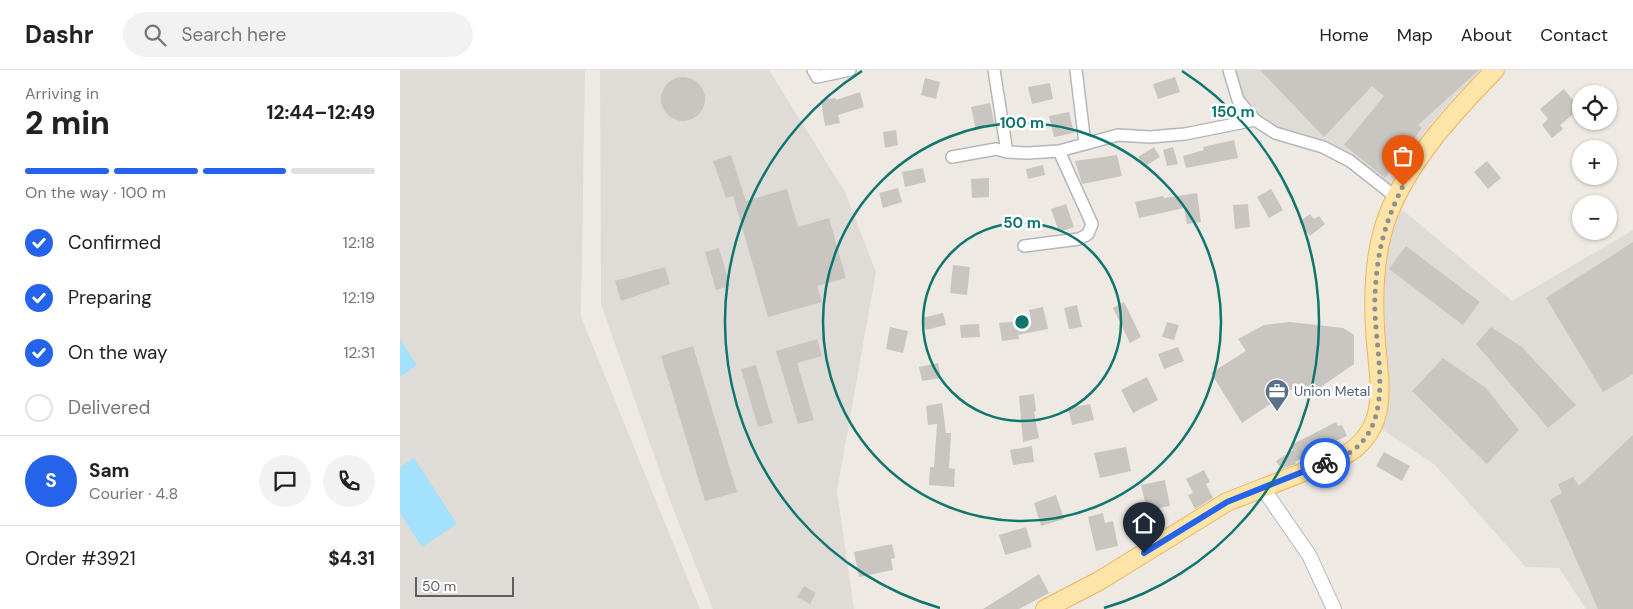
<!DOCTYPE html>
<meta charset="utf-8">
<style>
:root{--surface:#fff;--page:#f2f2f2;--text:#222;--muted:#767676;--line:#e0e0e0;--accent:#2563eb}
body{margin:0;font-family:"DM Sans",sans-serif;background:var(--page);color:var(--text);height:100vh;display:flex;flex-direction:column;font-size:19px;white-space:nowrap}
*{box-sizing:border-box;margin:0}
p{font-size:16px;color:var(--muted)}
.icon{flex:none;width:28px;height:28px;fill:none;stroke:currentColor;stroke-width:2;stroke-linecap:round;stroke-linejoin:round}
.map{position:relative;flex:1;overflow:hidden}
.drawer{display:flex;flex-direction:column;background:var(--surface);width:400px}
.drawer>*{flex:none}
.tools{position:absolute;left:1172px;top:15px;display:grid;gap:10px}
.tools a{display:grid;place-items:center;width:45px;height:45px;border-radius:50%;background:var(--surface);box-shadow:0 1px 4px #0004;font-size:25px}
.scale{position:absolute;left:15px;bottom:12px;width:99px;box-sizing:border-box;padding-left:5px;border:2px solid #5b6064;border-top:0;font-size:14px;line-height:18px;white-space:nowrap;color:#5b6064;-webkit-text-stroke:4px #fff;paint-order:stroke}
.pin{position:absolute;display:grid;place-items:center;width:42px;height:42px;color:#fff;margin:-51px -21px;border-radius:50% 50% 50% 0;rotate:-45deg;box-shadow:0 0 5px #0007}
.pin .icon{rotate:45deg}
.courier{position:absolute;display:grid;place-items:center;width:50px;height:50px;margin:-25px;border:4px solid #2563eb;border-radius:50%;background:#fff;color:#222;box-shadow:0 1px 6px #0007}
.overview em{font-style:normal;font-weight:800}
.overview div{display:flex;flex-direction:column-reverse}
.overview{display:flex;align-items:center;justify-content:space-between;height:85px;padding:0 25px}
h1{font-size:32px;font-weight:800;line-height:38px}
.bar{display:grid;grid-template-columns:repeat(4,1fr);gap:8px 5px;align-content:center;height:60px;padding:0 25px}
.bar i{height:6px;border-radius:4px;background:var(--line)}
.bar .selected{background:var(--accent)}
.bar p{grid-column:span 4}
.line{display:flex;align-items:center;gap:12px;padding:0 25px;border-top:1px solid var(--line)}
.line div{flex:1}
.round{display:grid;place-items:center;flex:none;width:52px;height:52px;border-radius:26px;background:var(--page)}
ol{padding:0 25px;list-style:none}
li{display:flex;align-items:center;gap:15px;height:55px}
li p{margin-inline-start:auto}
li .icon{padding:5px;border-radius:50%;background:var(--accent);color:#fff;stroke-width:4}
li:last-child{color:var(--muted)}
li i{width:28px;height:28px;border:2px solid var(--line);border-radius:50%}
header{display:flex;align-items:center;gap:30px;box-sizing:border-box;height:70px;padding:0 25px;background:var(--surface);border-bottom:1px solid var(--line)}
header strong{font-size:24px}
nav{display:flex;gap:28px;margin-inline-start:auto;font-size:18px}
.search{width:350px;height:45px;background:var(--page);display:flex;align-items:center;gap:12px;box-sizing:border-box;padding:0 18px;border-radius:28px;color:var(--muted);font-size:19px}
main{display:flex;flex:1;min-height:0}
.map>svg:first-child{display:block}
.industrial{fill:#dfdcd8}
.water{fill:#a4e1fd}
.building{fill:#c9c5c1}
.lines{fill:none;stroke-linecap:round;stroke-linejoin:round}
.minor-casing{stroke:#b4b7ba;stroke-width:14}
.tertiary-casing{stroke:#b4b7ba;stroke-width:16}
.primary-casing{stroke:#efb35b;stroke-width:20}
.minor{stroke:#fff;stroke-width:11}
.tertiary{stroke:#fff;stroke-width:14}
.primary{stroke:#fde5a9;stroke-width:18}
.done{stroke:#8e9090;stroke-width:5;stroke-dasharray:0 9}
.route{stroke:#2563eb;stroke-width:6}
.ring{fill:none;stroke:#0f766e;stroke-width:2.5}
.labels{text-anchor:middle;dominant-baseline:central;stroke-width:5;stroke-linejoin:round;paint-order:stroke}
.service-label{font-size:14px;fill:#4e5e75;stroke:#fff;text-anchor:start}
.centre{fill:#0f766e;stroke:#fff;stroke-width:2.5}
.ring-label{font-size:15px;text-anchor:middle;font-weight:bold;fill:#0f766e;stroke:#fff;stroke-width:5;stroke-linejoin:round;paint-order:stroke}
</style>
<header>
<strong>Dashr</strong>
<div class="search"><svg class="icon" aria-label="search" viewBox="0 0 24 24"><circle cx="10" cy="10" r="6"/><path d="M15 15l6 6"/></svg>Search here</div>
<nav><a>Home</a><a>Map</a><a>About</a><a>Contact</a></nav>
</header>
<main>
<section class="drawer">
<div class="overview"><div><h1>2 min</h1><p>Arriving in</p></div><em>12:44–12:49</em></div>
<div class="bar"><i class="selected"></i><i class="selected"></i><i class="selected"></i><i></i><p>On the way · 100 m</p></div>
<ol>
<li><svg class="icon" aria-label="check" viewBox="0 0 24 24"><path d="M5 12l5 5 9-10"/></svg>Confirmed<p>12:18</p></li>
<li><svg class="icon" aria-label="check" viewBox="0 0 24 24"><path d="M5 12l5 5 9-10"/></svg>Preparing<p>12:19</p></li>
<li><svg class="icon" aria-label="check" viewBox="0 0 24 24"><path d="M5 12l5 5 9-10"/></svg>On the way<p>12:31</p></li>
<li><i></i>Delivered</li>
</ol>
<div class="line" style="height:90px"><b class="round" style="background:var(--accent);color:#fff">S</b><div><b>Sam</b><p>Courier · 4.8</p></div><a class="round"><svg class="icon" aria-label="chat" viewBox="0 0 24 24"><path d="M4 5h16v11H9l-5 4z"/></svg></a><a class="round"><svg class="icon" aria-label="phone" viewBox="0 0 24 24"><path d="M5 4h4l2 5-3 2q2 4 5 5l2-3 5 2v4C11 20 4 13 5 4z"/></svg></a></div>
<div class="line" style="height:65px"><div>Order #3921</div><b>$4.31</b></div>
</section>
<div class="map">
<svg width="1233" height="539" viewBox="0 0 1233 539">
<rect width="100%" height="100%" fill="#eeeae3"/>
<path class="industrial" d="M 0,0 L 185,0 L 181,247 L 300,539 L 0,539 Z
M 200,0 L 369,0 L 445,122 L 476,202 L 437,421 L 454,539 L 313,539 L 272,436 L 201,234 Z
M 832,0 L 1083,0 L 1055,26 L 1026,60 L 991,115 L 928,75 L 865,54 L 841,31 Z
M 999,137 L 1112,231 L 1233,160 L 1233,539 L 1186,539 L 1159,498 L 1126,497 L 1035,395 L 983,360 L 983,222 L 988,170 Z"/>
<path class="water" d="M 0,269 L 17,295 L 0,307 Z
M 14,388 L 57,454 L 22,477 L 0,443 L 0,397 Z"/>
<path class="building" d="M 860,0 L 1079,0 L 1018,55 L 1022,58 L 985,108 L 944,75 L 984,26 L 972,16 L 924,67 Z
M 775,7 L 780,22 L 758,29 L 753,14 Z
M261 29a22 22 0 1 1 44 0a22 22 0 1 1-44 0Z
M 525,8 L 540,12 L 536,29 L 521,25 Z
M 650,13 L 653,29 L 632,34 L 628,17 Z
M 1164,19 L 1180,39 L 1160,55 L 1163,59 L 1152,68 L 1142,55 L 1148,49 L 1140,39 Z
M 460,22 L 464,37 L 438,45 L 440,53 L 425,56 L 421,30 L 436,28 L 436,30 Z
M 590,33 L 595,56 L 576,60 L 571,37 Z
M 669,42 L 674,63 L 654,67 L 649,46 Z
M 496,60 L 498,75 L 485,78 L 483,62 Z
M 834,70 L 838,88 L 786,98 L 783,86 L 804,80 L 803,77 Z
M 754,77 L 760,87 L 744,97 L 738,87 Z
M 773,77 L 778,94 L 767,96 L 763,80 Z
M 331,85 L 346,131 L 387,119 L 398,157 L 429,148 L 446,208 L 417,216 L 422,232 L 368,247 L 333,126 L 326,128 L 313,91 Z
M 717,85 L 722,106 L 682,114 L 675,91 Z
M 1087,91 L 1101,108 L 1088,119 L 1074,102 Z
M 643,95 L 645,105 L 628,109 L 626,99 Z
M 523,98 L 526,112 L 505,117 L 502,102 Z
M 589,108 L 589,127 L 572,128 L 571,109 Z
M 498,118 L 502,132 L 483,138 L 479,123 Z
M 871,119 L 883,140 L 869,148 L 857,127 Z
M 797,123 L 801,152 L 787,154 L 784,138 L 739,148 L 735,132 L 763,126 L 764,128 Z
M 666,134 L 674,157 L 659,162 L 651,139 Z
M 848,134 L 850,157 L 835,159 L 833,135 Z
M 910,144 L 914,149 L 919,146 L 925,154 L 910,166 L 899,152 Z
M 1233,172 L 1233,304 L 1203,322 L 1146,228 Z
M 1006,176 L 1080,232 L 1063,255 L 989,199 Z
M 319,178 L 330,216 L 316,220 L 305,182 Z
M 553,195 L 570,197 L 567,225 L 550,223 Z
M 265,197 L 270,214 L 221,231 L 215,211 Z
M 724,232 L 741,267 L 730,273 L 713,238 Z
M 677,235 L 682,257 L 669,259 L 664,238 Z
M 643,237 L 648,259 L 618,265 L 619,269 L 602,271 L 599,253 L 631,250 L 629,240 Z
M 543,243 L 546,255 L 526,260 L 522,248 Z
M 767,252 L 779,255 L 774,270 L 762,267 Z
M 890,252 L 943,258 L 954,265 L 954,294 L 908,326 L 900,314 L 842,353 L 811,303 L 846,281 L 838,269 L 864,255 Z
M 579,254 L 580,267 L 561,268 L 560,255 Z
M 490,257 L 508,261 L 503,283 L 486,279 Z
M 1091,257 L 1122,277 L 1176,335 L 1148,358 L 1076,274 Z
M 417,269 L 422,286 L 397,293 L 414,350 L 398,354 L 376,281 Z
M 293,276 L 337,422 L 305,431 L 261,286 Z
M 778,277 L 784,291 L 764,299 L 758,284 Z
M 1043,288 L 1086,318 L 1119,360 L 1087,394 L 1012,321 Z
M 538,293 L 541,308 L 522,311 L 519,297 Z
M 356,295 L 373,353 L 358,357 L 341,299 Z
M 747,307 L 758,330 L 733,343 L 721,320 Z
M 634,324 L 636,341 L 634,342 L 639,368 L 623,372 L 619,326 Z
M 542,333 L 546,363 L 551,363 L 549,398 L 555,399 L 554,417 L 529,415 L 530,397 L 534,397 L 537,354 L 528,355 L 526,336 Z
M 690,334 L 694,350 L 672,355 L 668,338 Z
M 936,352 L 938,356 L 942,355 L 947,366 L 927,375 L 926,373 L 895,392 L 896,394 L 881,399 L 876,391 L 893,380 L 891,375 Z
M 1233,365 L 1233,539 L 1198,539 L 1150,430 L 1162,423 L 1158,414 L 1173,407 L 1179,416 Z
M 632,376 L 634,392 L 613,395 L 610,380 Z
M 726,377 L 731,401 L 700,408 L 694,383 Z
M 984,382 L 1010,396 L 1002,411 L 976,396 Z
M 804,400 L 810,412 L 806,414 L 813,428 L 795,439 L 788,425 L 793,423 L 786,409 Z
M 765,410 L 770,436 L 747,440 L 741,415 Z
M 656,425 L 664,449 L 641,456 L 634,433 Z
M 703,443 L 705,453 L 713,451 L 718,476 L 696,481 L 688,447 Z
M 626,457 L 632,477 L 605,485 L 599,465 Z
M 492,474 L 495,488 L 491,489 L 493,500 L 459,507 L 454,482 Z
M 639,504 L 649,523 L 619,539 L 583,539 Z
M 404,516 L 416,523 L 410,534 L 397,527 Z"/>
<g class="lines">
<defs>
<path id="minor" d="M 413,0 L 417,7 L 450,0
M 594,0 L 607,82
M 676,0 L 685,74
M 829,0 L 838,30 L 855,50 L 875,63 L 923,77 L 950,91 L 997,128
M 552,87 L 596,79 L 607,82 L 628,83 L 659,81 L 718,65 L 750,67 L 785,64 L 855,50
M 624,176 L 679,169 L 688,164 L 692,154 L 659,81"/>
<path id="tertiary" d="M 862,417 L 909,485 L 934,539"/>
<path id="primary" d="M 645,539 L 699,511 L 827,432 L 942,387 C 995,358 977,307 975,258 C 973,222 975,179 988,145 C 1010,89 1054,42 1095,0"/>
</defs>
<use href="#minor" class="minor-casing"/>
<use href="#tertiary" class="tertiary-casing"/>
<use href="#primary" class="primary-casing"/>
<use href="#minor" class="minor"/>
<use href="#tertiary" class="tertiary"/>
<use href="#primary" class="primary"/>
</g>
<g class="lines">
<path class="done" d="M 925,393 C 936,389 948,385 956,378 C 997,342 972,273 975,225 C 977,183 984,154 1003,116"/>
<path class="route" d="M 744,483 L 827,432 L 925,393"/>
</g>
<g class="ring">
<circle cx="622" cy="252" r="99"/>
<circle cx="622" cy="252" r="199"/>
<path d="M540 538A298 298 0 0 1 462 1M782 1A298 298 0 0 1 704 538"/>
</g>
<defs>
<symbol id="office-pin" viewBox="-11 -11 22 30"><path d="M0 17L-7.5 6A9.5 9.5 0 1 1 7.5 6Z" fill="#5c6f8a" stroke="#fff"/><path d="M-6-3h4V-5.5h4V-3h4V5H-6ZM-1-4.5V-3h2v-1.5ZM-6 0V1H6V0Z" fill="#fff"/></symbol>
</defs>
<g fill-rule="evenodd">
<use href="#office-pin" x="863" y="307" width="28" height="38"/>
</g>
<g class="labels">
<g class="service-label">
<text x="894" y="321">Union Metal</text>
</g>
</g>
<circle cx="622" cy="252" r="8" class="centre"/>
<g class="ring-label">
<text x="833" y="47">150 m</text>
<text x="622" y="58">100 m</text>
<text x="622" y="158">50 m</text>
</g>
</svg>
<div class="tools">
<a><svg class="icon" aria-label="locate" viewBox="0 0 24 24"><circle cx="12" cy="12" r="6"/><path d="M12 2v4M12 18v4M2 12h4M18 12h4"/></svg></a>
<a>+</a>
<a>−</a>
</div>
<div class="scale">50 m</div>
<div class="pin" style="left:1003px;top:116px;background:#ea580c"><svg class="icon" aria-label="bag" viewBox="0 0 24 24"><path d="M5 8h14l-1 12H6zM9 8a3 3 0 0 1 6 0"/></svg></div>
<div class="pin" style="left:744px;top:483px;background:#1f2937"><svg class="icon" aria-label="home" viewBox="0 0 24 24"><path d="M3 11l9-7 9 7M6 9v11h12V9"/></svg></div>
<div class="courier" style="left:925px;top:393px"><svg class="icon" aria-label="bike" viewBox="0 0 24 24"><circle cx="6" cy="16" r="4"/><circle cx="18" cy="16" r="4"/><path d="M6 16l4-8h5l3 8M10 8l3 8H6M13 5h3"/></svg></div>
</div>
</main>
